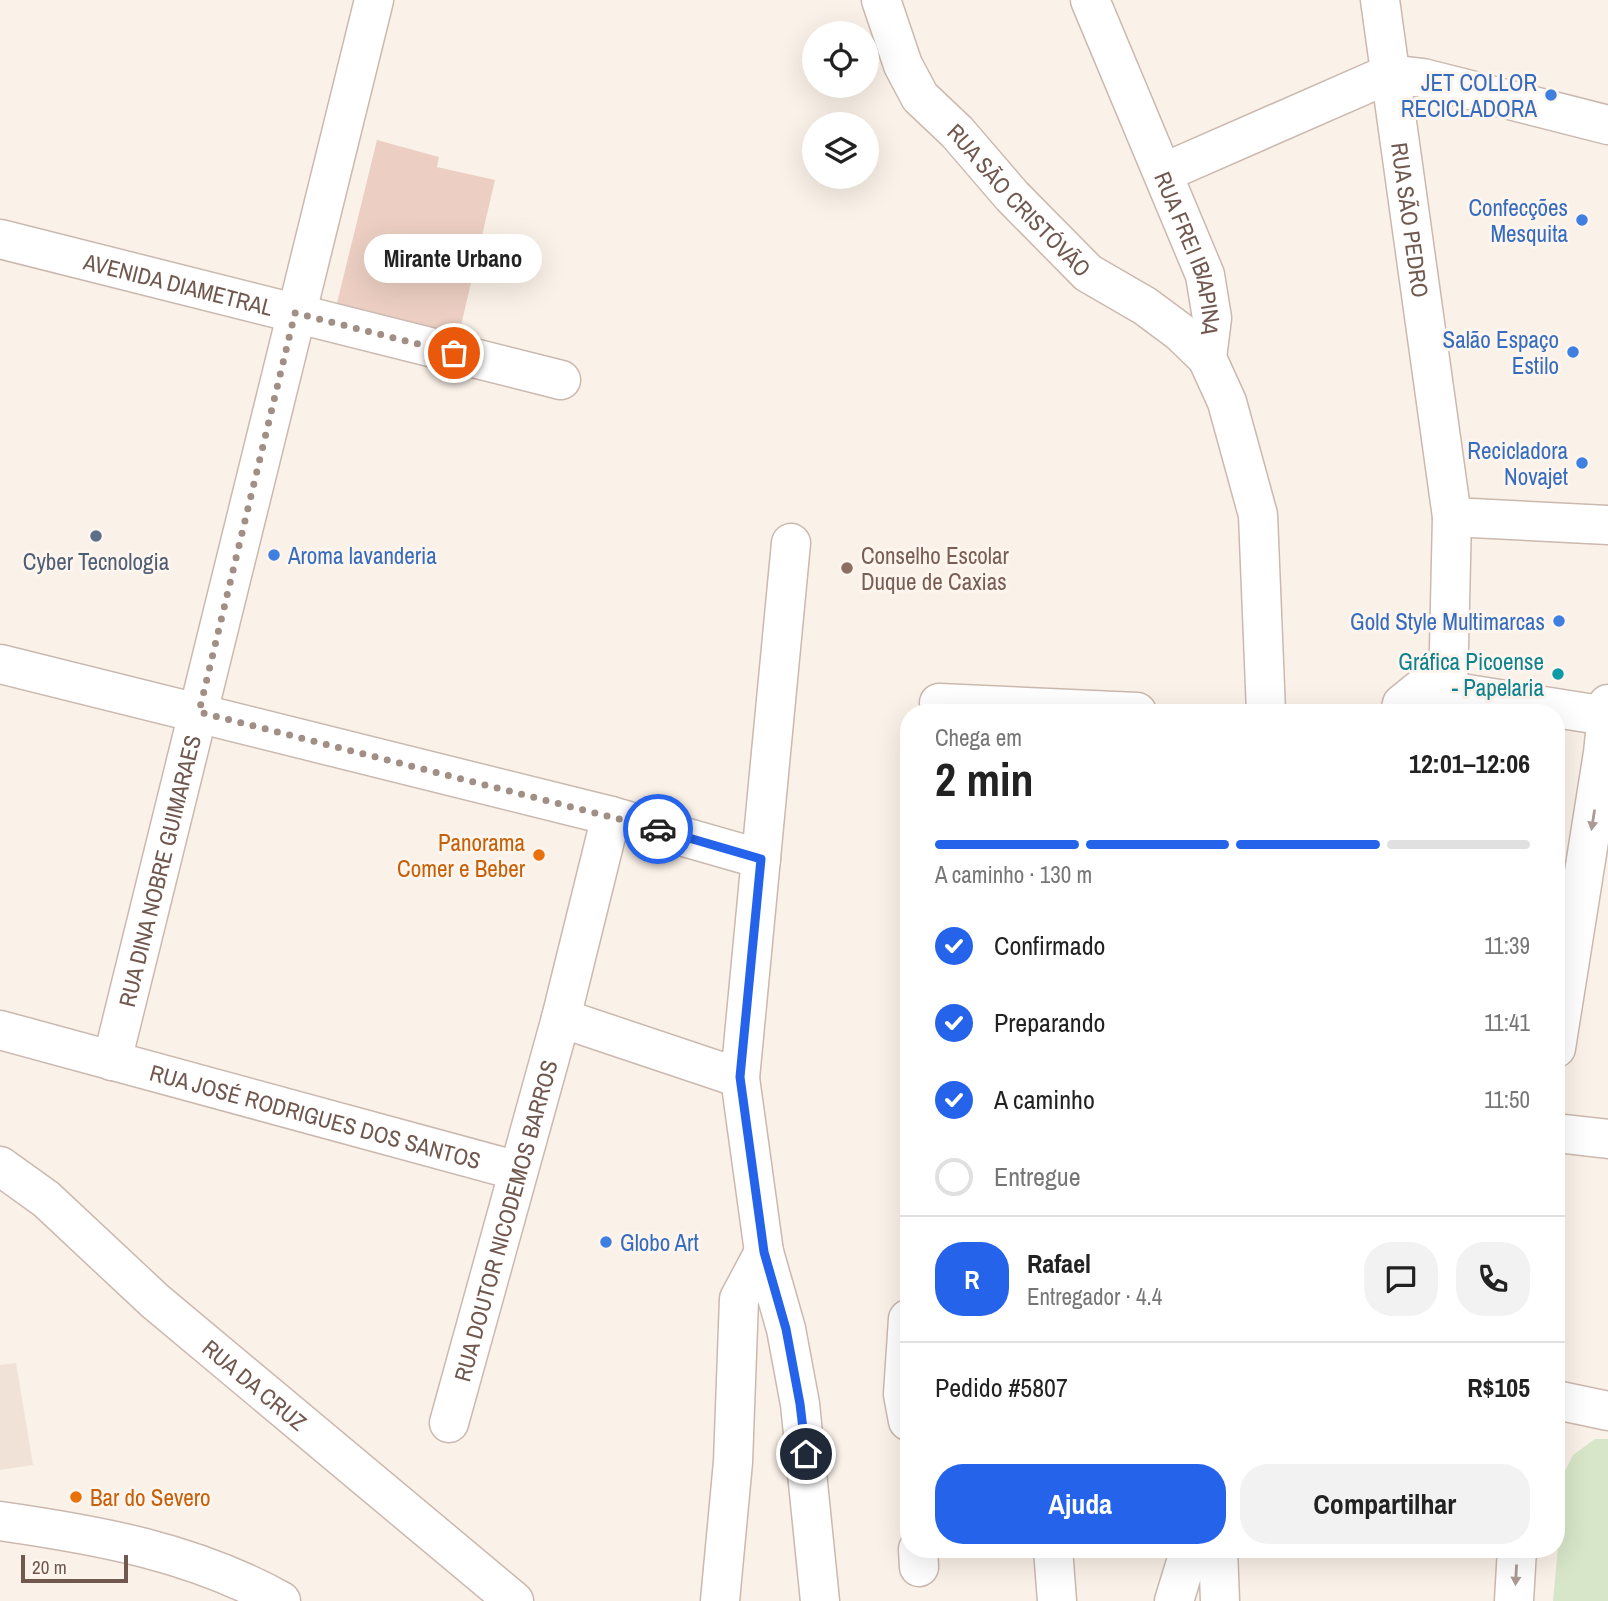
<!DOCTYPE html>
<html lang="pt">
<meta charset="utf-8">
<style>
:root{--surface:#fff;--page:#f2f2f2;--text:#222;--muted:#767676;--line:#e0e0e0;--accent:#2563eb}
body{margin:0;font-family:"Archivo Narrow",sans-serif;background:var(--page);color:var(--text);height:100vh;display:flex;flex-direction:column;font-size:26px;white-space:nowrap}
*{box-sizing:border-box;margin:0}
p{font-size:23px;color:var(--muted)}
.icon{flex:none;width:38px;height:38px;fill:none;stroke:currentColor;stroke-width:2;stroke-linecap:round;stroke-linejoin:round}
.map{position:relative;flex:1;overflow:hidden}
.side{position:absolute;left:900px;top:704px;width:665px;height:854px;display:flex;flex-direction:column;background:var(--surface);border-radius:28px;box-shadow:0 7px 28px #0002}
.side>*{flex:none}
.fabs{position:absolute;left:802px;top:21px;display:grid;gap:14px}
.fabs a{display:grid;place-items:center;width:77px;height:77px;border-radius:50%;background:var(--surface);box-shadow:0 7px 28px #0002;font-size:35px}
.scale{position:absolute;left:21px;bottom:18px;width:107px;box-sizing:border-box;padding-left:7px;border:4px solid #71584f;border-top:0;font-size:19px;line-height:24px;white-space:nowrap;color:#71584f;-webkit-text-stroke:5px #fdf5ee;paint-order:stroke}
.pin{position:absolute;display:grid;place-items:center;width:60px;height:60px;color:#fff;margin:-30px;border:4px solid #fff;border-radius:50%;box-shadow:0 2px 7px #0007}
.courier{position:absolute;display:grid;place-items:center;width:70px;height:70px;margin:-35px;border:5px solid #2563eb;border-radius:50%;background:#fff;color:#222;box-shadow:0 2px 9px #0007}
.bubble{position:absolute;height:49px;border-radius:24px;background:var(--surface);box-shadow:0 7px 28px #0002;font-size:23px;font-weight:700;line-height:49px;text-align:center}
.overview em{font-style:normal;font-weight:700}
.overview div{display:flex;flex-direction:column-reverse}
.overview{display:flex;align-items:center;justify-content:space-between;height:119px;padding:0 35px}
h1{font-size:46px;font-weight:700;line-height:52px}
.bar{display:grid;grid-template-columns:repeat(4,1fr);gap:10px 7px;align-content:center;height:84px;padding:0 35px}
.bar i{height:9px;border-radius:5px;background:var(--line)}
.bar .active{background:var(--accent)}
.bar p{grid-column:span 4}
.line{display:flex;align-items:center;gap:18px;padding:0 35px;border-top:2px solid var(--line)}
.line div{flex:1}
.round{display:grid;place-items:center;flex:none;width:74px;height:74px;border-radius:28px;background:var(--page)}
ol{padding:0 35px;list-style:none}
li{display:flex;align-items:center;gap:21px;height:77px}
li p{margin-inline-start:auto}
li .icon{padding:7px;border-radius:50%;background:var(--accent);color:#fff;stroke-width:4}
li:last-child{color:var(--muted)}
li i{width:38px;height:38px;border:4px solid var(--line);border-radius:50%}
.button{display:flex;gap:14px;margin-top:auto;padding:14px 35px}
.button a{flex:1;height:80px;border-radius:28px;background:var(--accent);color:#fff;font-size:28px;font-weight:700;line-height:80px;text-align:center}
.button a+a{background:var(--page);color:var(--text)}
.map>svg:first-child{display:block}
.residential{fill:#f1e2d7}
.green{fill:#d7e6c8}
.building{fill:#eccfc2}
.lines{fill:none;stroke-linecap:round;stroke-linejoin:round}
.minor-casing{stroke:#cbb9af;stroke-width:41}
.minor{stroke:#fff;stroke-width:38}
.oneway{fill:#aa9b95}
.done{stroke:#a18e85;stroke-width:7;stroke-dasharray:0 12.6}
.route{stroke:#2563eb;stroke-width:9}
.shop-dot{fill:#3f7fe0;stroke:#fdf5ee;stroke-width:2.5}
.service-dot{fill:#5c6f8a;stroke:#fdf5ee;stroke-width:2.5}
.education-dot{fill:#8d6e63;stroke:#fdf5ee;stroke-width:2.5}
.culture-dot{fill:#0f9aa8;stroke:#fdf5ee;stroke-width:2.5}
.food-dot{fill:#e8710a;stroke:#fdf5ee;stroke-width:2.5}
.labels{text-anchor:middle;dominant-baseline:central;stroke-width:6;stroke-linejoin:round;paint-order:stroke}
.shop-label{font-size:23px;fill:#366cbe;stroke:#fdf5ee;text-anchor:end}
.street-label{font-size:23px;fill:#71584f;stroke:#fdf5ee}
.education-label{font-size:23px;fill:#785e54;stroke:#fdf5ee;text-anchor:start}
.service-label{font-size:23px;fill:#4e5e75;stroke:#fdf5ee}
.culture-label{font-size:23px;fill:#0d838f;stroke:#fdf5ee;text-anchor:end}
.food-label{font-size:23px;fill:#c56008;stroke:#fdf5ee;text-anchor:end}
</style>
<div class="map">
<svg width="1608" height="1601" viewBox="0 0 1608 1601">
<rect width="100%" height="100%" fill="#faf1e8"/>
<path class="residential" d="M 16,1363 L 33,1465 L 0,1470 L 0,1365 Z"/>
<path class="green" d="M 1595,1439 L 1608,1439 L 1608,1601 L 1553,1601 L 1565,1471 L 1573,1455 Z"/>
<path class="building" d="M 377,140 L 439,157 L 437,167 L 495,180 L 459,334 L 337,303 Z"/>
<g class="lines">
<defs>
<g id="minor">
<path id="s1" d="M 881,0 L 903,65 L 920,97 L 957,132 L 1012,196 L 1088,273 L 1145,306 L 1180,332 L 1207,358"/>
<path id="s2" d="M 1090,0 L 1205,275 L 1212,318 L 1207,358 L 1227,402 L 1258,515 L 1266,712"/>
<path id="s3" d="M 1380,0 L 1452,517 L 1448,691"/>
<path d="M 1163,173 L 1389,74 L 1423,78 L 1608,125"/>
<path id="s4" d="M 0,239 L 561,380"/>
<path d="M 1452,517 L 1608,525"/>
<path d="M 791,543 L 740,1078 L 764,1252 L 786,1329 L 800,1404 L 820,1601"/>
<path d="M 0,664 L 611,816 L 761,859"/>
<path d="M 939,703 L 1137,712"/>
<path d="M 1400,712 L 1402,704 L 1423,687 L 1606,716"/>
<path d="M 561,1018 L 740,1078"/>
<path id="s5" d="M 0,1030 L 518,1171"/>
<path d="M 1556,1048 L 1603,753 L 1608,704"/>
<path id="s6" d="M 112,1061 L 374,0"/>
<path d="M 1556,1133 L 1608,1139"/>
<path id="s7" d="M 0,1166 L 46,1199 L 155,1301 L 514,1601"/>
<path d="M 908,1319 L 903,1394 L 908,1421"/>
<path d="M 1556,1400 L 1608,1411"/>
<path id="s8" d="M 449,1423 L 561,1018 L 611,816"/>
<path d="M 0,1521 C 98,1535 193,1552 281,1601"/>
<path d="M 918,1549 L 919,1567"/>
<path d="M 1053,1549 L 1057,1601"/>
<path d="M 1218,1549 L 1220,1601"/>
<path d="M 720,1601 L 733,1462 L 739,1299 L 764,1252"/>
<path d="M 1174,1601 L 1190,1549"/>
<path d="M 1514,1601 L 1517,1549"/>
</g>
</defs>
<use href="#minor" class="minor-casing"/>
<use href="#minor" class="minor"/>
</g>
<defs><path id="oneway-solid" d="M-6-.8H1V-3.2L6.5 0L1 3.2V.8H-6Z" transform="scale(1.75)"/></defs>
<g class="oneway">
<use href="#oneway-solid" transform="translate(1593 820) rotate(99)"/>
<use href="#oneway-solid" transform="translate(1516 1575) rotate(93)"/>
</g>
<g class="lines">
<path class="done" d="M 454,353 L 295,313 L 199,712 L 658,829"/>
<path class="route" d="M 658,829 L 761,859 L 740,1077 L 764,1252 L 786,1329 L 800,1404 L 806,1454"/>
</g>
<g class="shop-dot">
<circle cx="1551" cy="95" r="7"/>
<circle cx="1582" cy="220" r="7"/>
<circle cx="1573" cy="352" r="7"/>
<circle cx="1582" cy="463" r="7"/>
<circle cx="274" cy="555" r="7"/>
<circle cx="1559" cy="621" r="7"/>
<circle cx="606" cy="1242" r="7"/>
</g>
<circle class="service-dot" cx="96" cy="536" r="7"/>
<circle class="education-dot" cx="847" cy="568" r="7"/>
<circle class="culture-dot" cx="1558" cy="674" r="7"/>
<g class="food-dot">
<circle cx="539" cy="855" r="7"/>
<circle cx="76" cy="1497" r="7"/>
</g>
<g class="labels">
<g class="shop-label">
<text x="1537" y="82">JET COLLOR<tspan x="1537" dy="26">RECICLADORA</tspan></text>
<text x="1568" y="207">Confecções<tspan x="1568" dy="26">Mesquita</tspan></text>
<text x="1559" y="339">Salão Espaço<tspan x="1559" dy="26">Estilo</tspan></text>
<text x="1568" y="450">Recicladora<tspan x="1568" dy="26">Novajet</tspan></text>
<text x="288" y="555" text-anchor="start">Aroma lavanderia</text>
<text x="1545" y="621">Gold Style Multimarcas</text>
<text x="620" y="1242" text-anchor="start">Globo Art</text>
</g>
<g class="street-label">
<text stroke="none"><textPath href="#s1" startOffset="248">RUA SÃO CRISTÓVÃO</textPath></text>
<text stroke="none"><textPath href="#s3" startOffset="222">RUA SÃO PEDRO</textPath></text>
<text stroke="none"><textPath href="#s2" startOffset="273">RUA FREI IBIAPINA</textPath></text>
<text stroke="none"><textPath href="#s4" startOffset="184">AVENIDA DIAMETRAL</textPath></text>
<text stroke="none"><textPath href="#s6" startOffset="196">RUA DINA NOBRE GUIMARAES</textPath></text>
<text stroke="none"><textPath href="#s5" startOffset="327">RUA JOSÉ RODRIGUES DOS SANTOS</textPath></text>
<text stroke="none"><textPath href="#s8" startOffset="210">RUA DOUTOR NICODEMOS BARROS</textPath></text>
<text stroke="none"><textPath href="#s7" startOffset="336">RUA DA CRUZ</textPath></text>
</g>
<g class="education-label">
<text x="861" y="555">Conselho Escolar<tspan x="861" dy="26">Duque de Caxias</tspan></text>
</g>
<g class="service-label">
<text x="96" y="561">Cyber Tecnologia</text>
</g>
<g class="culture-label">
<text x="1544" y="661">Gráfica Picoense<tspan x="1544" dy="26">- Papelaria</tspan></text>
</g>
<g class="food-label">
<text x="525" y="842">Panorama<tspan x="525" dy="26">Comer e Beber</tspan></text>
<text x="90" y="1497" text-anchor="start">Bar do Severo</text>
</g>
</g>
</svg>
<div class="fabs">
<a><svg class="icon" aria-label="locate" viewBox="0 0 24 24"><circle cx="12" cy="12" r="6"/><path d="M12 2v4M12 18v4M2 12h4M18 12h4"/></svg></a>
<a><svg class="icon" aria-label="layers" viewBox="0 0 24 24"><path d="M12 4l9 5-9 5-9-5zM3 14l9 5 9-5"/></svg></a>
</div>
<div class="scale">20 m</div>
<div class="pin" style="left:454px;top:353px;background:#ea580c"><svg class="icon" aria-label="bag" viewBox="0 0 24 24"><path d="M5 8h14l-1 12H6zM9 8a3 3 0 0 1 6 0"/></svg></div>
<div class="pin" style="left:806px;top:1454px;background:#1f2937"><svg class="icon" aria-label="home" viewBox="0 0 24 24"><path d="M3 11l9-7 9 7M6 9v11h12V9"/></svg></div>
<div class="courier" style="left:658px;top:829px"><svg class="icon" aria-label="car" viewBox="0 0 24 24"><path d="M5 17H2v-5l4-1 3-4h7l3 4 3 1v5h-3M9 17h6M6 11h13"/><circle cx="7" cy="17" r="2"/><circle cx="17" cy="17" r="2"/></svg></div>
<div class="bubble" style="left:364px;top:234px;width:178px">Mirante Urbano</div>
<section class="side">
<div class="overview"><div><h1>2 min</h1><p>Chega em</p></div><em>12:01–12:06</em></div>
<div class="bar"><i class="active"></i><i class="active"></i><i class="active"></i><i></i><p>A caminho · 130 m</p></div>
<ol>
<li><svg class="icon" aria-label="check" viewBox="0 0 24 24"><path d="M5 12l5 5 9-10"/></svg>Confirmado<p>11:39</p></li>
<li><svg class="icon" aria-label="check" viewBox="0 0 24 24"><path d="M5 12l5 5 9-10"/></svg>Preparando<p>11:41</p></li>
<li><svg class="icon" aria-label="check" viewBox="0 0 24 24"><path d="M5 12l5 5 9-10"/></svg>A caminho<p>11:50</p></li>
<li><i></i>Entregue</li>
</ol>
<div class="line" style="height:126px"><b class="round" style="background:var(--accent);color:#fff">R</b><div><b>Rafael</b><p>Entregador · 4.4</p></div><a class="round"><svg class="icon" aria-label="chat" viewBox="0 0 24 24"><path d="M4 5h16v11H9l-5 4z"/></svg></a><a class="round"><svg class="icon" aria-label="phone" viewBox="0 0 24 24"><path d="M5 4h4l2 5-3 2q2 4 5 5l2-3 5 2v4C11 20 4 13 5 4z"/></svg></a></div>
<div class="line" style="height:91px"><div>Pedido #5807</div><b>R$105</b></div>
<div class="button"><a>Ajuda</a><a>Compartilhar</a></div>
</section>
</div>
